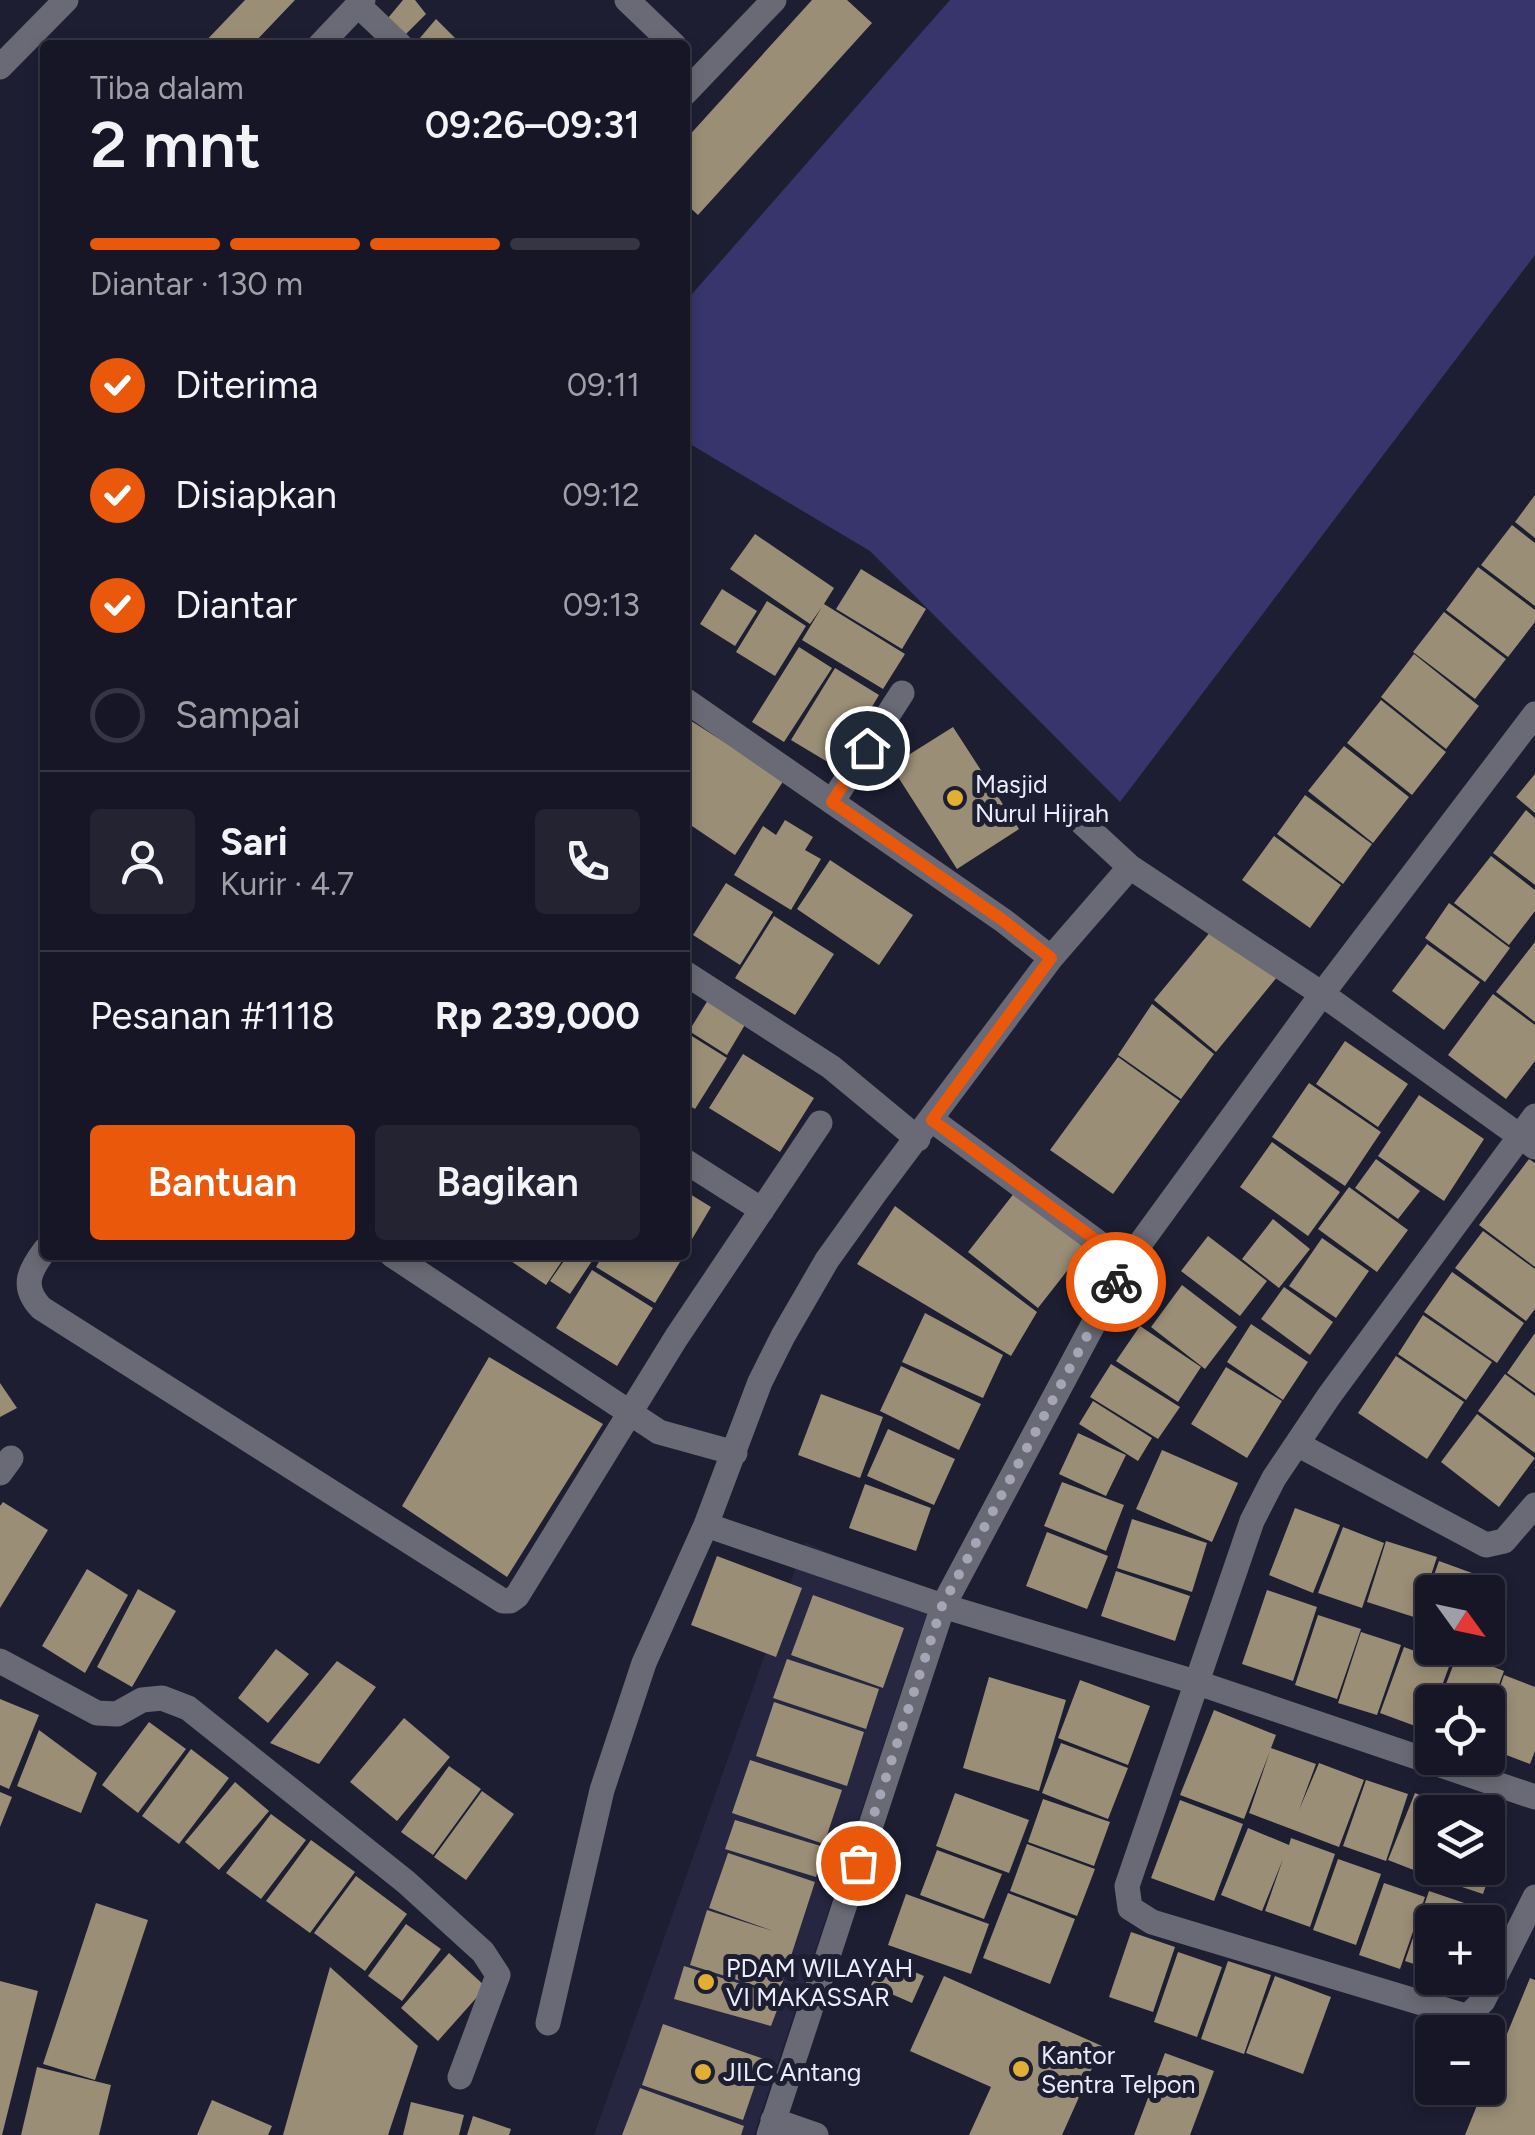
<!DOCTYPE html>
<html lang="id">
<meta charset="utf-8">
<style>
:root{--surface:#161626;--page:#232332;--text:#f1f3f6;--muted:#9e9fa7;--line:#353543;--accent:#ea580c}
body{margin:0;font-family:Figtree,sans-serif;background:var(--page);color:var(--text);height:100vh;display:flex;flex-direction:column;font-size:38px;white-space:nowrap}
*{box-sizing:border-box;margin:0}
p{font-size:32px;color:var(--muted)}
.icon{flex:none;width:55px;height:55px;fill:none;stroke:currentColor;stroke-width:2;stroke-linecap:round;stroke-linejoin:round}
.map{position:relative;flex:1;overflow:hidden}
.sheet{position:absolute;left:40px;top:40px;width:650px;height:1220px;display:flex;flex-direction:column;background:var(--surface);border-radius:10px;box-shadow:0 5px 15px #0003,0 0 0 2px var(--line)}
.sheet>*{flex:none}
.needle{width:65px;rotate:123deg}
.controls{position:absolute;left:1415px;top:1575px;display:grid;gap:20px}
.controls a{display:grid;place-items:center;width:90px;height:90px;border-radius:10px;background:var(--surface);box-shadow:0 5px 15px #0003,0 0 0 2px var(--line);font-size:50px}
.pin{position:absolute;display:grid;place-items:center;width:85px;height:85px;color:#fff;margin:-42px;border:5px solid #fff;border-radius:50%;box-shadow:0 2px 10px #0007}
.courier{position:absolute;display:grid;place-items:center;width:100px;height:100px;margin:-50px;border:8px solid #ea580c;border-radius:50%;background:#fff;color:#222;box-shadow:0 2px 12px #0007}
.summary em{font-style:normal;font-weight:600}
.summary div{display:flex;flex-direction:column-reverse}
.summary{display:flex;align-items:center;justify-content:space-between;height:170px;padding:0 50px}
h1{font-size:65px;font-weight:600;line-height:75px}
.bar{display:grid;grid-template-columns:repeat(4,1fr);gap:15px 10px;align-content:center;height:120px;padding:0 50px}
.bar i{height:12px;border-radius:8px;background:var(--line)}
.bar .on{background:var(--accent)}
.bar p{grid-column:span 4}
.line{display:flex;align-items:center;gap:25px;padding:0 50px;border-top:2px solid var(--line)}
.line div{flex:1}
.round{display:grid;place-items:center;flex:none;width:105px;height:105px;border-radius:10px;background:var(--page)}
ol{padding:0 50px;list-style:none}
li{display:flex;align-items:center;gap:30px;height:110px}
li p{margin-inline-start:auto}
li .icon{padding:10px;border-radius:50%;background:var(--accent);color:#fff;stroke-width:4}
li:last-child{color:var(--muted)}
li i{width:55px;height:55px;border:5px solid var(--line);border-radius:50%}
.primary-button{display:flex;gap:20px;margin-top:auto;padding:20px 50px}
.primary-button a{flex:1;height:115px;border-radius:10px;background:var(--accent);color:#fff;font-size:40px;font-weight:600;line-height:115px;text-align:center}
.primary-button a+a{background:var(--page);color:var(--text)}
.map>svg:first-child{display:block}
.built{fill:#262640}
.green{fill:#37356c}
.building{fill:#9a8e76}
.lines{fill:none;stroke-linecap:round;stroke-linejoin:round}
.street{stroke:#696a75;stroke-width:25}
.done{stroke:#a4a5b5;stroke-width:10;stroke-dasharray:0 18}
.route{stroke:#ea580c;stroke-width:12}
.poi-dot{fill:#e2af34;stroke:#1d1e32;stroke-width:4}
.labels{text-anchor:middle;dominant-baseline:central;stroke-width:10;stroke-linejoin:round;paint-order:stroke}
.poi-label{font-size:25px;fill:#ecedfb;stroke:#1d1e32;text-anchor:start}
</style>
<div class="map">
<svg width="1535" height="2135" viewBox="0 0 1535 2135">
<rect width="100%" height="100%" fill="#1d1e32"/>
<path class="built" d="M 805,1542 L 931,1601 L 754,2135 L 594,2135 Z"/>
<path class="green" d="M 950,0 L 1535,0 L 1535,255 L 1120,802 L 870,551 L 685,441 L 685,302 Z"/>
<path class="building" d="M 245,0 L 295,0 L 252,45 L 202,45 Z
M 403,0 L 415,0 L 426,14 L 404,36 L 388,18 Z
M 812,0 L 847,0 L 872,23 L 698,215 L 685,203 L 685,140 Z
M 436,19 L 455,38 L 448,45 L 414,45 Z
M 1535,495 L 1535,538 L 1515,522 Z
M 1512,525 L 1535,543 L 1535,606 L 1481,565 Z
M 755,534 L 834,588 L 824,604 L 905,654 L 883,689 L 802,640 L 822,607 L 810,624 L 730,569 Z
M 1478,567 L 1535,610 L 1535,622 L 1508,657 L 1446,610 Z
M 861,569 L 926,609 L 902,649 L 836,609 Z
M 722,589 L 757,611 L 735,646 L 700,624 Z
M 767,601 L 806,626 L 775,676 L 736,652 Z
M 1444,612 L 1506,659 L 1475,699 L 1413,652 Z
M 799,647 L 832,668 L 784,742 L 752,722 Z
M 1414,654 L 1479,706 L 1446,749 L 1381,697 Z
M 835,668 L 879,695 L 836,767 L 791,740 Z
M 1381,700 L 1446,752 L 1412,795 L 1347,743 Z
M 685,717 L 784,780 L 735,855 L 689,824 L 685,831 Z
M 953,727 L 1019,829 L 957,869 L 891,766 Z
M 1344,746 L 1409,797 L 1373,843 L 1308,791 Z
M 1535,774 L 1535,813 L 1516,797 Z
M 1305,795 L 1372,844 L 1343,884 L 1277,834 Z
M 1526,810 L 1535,818 L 1535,885 L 1493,853 Z
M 785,820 L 813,837 L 805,850 L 821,859 L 791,910 L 734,875 L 763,826 L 776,835 Z
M 1274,836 L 1341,885 L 1310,928 L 1242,880 Z
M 1491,856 L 1535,890 L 1535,911 L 1509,945 L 1454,903 Z
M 830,860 L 913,915 L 879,965 L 797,909 Z
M 726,883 L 773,912 L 740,965 L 693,935 Z
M 1449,903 L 1510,948 L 1485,982 L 1425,938 Z
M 774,916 L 834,954 L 795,1015 L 735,978 Z
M 1216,925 L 1278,976 L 1216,1052 L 1154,1000 Z
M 1535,942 L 1535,1022 L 1496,992 Z
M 1427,944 L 1480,982 L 1444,1030 L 1392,991 Z
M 1493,994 L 1535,1025 L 1535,1061 L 1506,1099 L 1448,1055 Z
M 708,1000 L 746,1023 L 727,1055 L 689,1031 Z
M 1152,1004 L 1214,1054 L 1181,1099 L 1118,1055 Z
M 687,1033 L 727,1058 L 695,1109 L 685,1103 Z
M 1345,1041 L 1408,1084 L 1378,1127 L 1316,1084 Z
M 743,1054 L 814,1098 L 780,1152 L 709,1108 Z
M 1118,1057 L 1180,1101 L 1113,1194 L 1050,1150 Z
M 1309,1083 L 1381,1132 L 1345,1186 L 1272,1137 Z
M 1419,1095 L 1484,1139 L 1444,1201 L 1378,1156 Z
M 1272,1142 L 1340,1192 L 1308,1236 L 1240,1187 Z
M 1376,1159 L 1420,1191 L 1398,1219 L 1355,1188 Z
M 1529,1159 L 1535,1163 L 1535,1267 L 1479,1225 Z
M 1349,1187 L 1408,1230 L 1377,1272 L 1318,1229 Z
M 685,1191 L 711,1207 L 685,1251 Z
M 1015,1192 L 1085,1248 L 1038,1308 L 968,1252 Z
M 895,1206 L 1037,1312 L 1011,1356 L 857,1264 Z
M 1273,1219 L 1310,1249 L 1279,1288 L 1242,1259 Z
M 1483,1231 L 1535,1269 L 1535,1309 L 1526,1321 L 1455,1268 Z
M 1208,1236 L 1267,1281 L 1240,1316 L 1181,1271 Z
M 1322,1238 L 1369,1271 L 1336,1318 L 1289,1286 Z
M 502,1255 L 566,1255 L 546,1285 Z
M 568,1255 L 596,1255 L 570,1294 L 550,1281 Z
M 603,1255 L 668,1255 L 680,1262 L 655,1303 L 596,1267 Z
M 592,1270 L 653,1308 L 617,1366 L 556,1328 Z
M 1452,1272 L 1524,1323 L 1497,1363 L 1424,1312 Z
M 1182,1285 L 1237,1327 L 1205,1369 L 1151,1327 Z
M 1284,1287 L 1333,1322 L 1310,1355 L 1261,1319 Z
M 925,1313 L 1003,1355 L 983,1398 L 902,1362 Z
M 1423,1315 L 1492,1362 L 1466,1400 L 1398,1354 Z
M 1251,1324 L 1308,1362 L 1283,1400 L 1227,1362 Z
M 1140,1326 L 1201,1367 L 1178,1402 L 1116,1361 Z
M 1535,1333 L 1535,1393 L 1507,1373 Z
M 1396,1356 L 1464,1402 L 1427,1459 L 1358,1413 Z
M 489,1357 L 603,1424 L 507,1577 L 402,1506 Z
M 1111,1364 L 1180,1407 L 1158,1439 L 1090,1397 Z
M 901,1366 L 981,1404 L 959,1450 L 880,1411 Z
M 1226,1367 L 1282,1401 L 1247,1458 L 1191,1424 Z
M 1505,1374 L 1535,1396 L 1535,1453 L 1478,1411 Z
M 0,1383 L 17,1408 L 0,1417 Z
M 821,1394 L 883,1417 L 860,1478 L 798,1455 Z
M 1093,1401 L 1152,1438 L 1138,1461 L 1079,1424 Z
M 1477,1414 L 1535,1458 L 1499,1507 L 1441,1462 Z
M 888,1429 L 955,1459 L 934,1505 L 867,1476 Z
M 1078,1433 L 1126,1455 L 1106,1496 L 1059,1474 Z
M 1162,1450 L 1238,1483 L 1212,1542 L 1136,1509 Z
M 1062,1482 L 1124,1505 L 1106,1551 L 1044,1526 Z
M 865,1484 L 931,1508 L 916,1551 L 849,1528 Z
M 3,1502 L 48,1530 L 0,1608 L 0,1506 Z
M 1295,1508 L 1340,1525 L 1313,1593 L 1269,1575 Z
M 1132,1519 L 1207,1543 L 1192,1592 L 1117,1568 Z
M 1343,1527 L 1384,1543 L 1362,1608 L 1318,1593 Z
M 1047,1532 L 1108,1556 L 1087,1609 L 1026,1586 Z
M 1386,1541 L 1437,1557 L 1417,1618 L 1367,1602 Z
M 717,1556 L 802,1588 L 776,1657 L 691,1625 Z
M 1439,1561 L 1483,1577 L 1477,1592 L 1432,1592 L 1432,1625 L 1418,1620 Z
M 87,1569 L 128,1595 L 85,1673 L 42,1646 Z
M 1116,1571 L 1190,1596 L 1175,1641 L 1101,1616 Z
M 138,1589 L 176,1611 L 132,1687 L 97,1667 Z
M 1267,1590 L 1317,1607 L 1293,1681 L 1242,1664 Z
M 813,1595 L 904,1628 L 883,1688 L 791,1655 Z
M 1318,1615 L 1361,1629 L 1337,1699 L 1295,1685 Z
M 1361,1632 L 1401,1645 L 1377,1715 L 1338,1703 Z
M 1404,1647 L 1450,1664 L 1436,1702 L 1432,1702 L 1426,1730 L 1380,1713 Z
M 276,1649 L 309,1674 L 268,1723 L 238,1698 Z
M 1458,1653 L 1504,1671 L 1488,1714 L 1488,1702 L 1439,1702 Z
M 787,1659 L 879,1689 L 866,1729 L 773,1698 Z
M 337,1661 L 376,1687 L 319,1764 L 270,1743 Z
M 1504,1675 L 1535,1687 L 1535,1751 L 1530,1764 L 1488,1748 L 1488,1722 Z
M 989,1677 L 1066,1700 L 1039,1791 L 963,1768 Z
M 1080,1680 L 1150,1706 L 1128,1765 L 1058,1738 Z
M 0,1699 L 39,1715 L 9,1789 L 0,1785 Z
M 774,1702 L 864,1732 L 847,1786 L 756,1756 Z
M 1214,1710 L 1276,1735 L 1271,1748 L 1316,1764 L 1299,1810 L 1319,1763 L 1364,1780 L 1339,1847 L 1249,1813 L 1270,1751 L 1244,1819 L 1180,1795 Z
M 404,1718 L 450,1757 L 397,1821 L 350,1782 Z
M 149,1722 L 186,1749 L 138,1813 L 102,1785 Z
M 39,1730 L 97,1773 L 81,1813 L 17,1786 Z
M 1061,1743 L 1128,1768 L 1108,1819 L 1042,1793 Z
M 191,1749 L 229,1778 L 179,1844 L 142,1816 Z
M 750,1760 L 842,1790 L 824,1844 L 732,1813 Z
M 449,1766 L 481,1789 L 433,1855 L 401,1832 Z
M 1366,1780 L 1408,1794 L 1386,1861 L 1343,1846 Z
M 235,1782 L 269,1811 L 219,1870 L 185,1842 Z
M 482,1791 L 514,1814 L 466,1880 L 434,1857 Z
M 0,1792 L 12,1797 L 0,1827 Z
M 955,1793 L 1029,1820 L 1009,1873 L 936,1846 Z
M 1415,1793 L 1456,1810 L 1455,1812 L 1432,1812 L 1432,1867 L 1429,1876 L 1388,1860 Z
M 1043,1799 L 1110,1822 L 1094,1866 L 1028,1842 Z
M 1180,1800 L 1243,1824 L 1214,1901 L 1151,1878 Z
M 271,1814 L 306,1840 L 261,1899 L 226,1873 Z
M 1488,1817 L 1507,1824 L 1483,1894 L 1435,1878 L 1438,1868 L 1488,1868 Z
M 735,1820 L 824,1847 L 816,1877 L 725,1849 Z
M 1248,1828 L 1289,1845 L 1291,1838 L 1335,1854 L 1310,1927 L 1265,1911 L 1283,1859 L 1262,1911 L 1221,1895 Z
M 311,1840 L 355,1872 L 310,1933 L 266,1901 Z
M 1027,1844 L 1095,1869 L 1077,1916 L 1010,1891 Z
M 937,1850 L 1002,1874 L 984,1919 L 920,1895 Z
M 728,1853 L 815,1882 L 779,1993 L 690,1965 L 707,1910 L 773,1931 L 709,1908 Z
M 1338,1859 L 1381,1874 L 1356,1945 L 1313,1930 Z
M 356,1876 L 407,1914 L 365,1971 L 314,1933 Z
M 1384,1883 L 1425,1897 L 1400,1969 L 1359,1955 Z
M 1429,1891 L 1488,1911 L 1485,1922 L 1432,1922 L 1432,1970 L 1405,1961 Z
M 1008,1893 L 1075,1919 L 1050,1984 L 983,1958 Z
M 906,1894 L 989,1924 L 971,1974 L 888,1945 Z
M 96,1903 L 148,1920 L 95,2080 L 43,2064 Z
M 406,1924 L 441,1949 L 402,2001 L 368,1976 Z
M 1131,1932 L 1175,1947 L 1153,2012 L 1109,1997 Z
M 1178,1952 L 1222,1967 L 1197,2037 L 1154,2022 Z
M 449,1953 L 486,1987 L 438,2041 L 401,2008 Z
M 882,1958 L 924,1976 L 912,2003 L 871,1985 Z
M 1228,1961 L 1271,1975 L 1244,2054 L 1201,2039 Z
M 684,1966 L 782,1997 L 771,2026 L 674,1999 Z
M 330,1967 L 418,2046 L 388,2135 L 283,2135 Z
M 944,1976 L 1102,2046 L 1062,2135 L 969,2135 L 991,2087 L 910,2051 Z
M 1275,1976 L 1331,1997 L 1303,2074 L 1246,2053 Z
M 1530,1978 L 1535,1980 L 1535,2135 L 1465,2135 L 1484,2088 L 1488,2088 L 1488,2080 Z
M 0,1981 L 38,1991 L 2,2135 L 0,2135 Z
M 663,2024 L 764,2059 L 743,2120 L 642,2085 Z
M 1165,2053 L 1214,2071 L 1190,2135 L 1134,2135 Z
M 37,2067 L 111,2085 L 99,2135 L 21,2135 Z
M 640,2088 L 744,2126 L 741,2135 L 622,2135 Z
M 212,2100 L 272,2126 L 268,2135 L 197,2135 Z
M 411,2102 L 464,2115 L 459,2135 L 403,2135 Z
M 473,2116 L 511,2129 L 509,2135 L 467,2135 Z"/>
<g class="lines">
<path class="street" d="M 363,0 L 358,5 L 400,45
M 627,0 L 674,45
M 320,45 L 358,5
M 0,67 L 66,0
M 685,93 L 774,0
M 685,700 L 1004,921 L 1051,958
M 832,802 L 902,693
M 1077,818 L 1130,867
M 685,973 L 831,1067 L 918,1139
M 1535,1116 L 1329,1396 L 1274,1478 L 1252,1521 L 1127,1886 L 1130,1908 L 1152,1922 L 1462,2015 L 1470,2014 L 1483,2001 L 1535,1897
M 932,1120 L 1126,1263
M 685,1161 L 762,1210
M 45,1250 C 29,1271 21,1287 41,1308 L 503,1601 L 510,1601 L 517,1596 L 676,1338 L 820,1123
M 392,1255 L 659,1432 L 735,1453
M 1297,1444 L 1486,1545 L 1504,1541 L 1535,1505
M 0,1473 L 11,1458
M 706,1525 L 943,1606 L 1195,1682 L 1535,1797
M 0,1661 L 97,1713 L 117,1714 L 142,1700 L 162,1698 L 188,1708 L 406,1882 L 483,1952 L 498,1975 L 460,2077
M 548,2023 L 602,1790 L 644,1663 L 706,1525 L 760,1382 L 783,1336 L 827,1260 L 875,1193 L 1051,958 L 1130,867 L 1322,994 L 1535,1147
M 773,2120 L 816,2135
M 769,2135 L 943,1606 L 1126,1263 L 1322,994 L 1535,714"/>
</g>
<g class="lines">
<path class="done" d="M 858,1863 L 942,1606 L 1116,1282"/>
<path class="route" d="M 867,748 L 832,802 L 1004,921 L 1051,958 L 932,1120 L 1126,1262 L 1116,1282"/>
</g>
<g class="poi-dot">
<circle cx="955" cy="798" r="10"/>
<circle cx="706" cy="1982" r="10"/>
<circle cx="1021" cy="2069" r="10"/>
<circle cx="703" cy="2072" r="10"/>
</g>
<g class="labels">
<g class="poi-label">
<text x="975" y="784">Masjid<tspan x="975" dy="29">Nurul Hijrah</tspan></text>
<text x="726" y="1968">PDAM WILAYAH<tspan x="726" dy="29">VI MAKASSAR</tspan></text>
<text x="1041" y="2055">Kantor<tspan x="1041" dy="29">Sentra Telpon</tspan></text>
<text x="723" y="2072">JILC Antang</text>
</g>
</g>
</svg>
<div class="controls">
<a><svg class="needle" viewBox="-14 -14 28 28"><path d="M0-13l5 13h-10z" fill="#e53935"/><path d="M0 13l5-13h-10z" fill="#9e9fa7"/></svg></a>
<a><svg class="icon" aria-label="locate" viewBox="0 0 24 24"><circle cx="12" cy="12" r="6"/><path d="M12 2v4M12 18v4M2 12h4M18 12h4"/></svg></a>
<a><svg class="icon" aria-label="layers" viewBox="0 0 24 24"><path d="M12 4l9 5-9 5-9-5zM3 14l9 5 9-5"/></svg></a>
<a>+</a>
<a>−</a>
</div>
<div class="pin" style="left:858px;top:1863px;background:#ea580c"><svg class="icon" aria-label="bag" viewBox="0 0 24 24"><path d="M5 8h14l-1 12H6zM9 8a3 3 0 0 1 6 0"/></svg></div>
<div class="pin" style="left:867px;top:748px;background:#1f2937"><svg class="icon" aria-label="home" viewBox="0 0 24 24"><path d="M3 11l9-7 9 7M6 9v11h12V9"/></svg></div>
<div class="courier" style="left:1116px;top:1282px"><svg class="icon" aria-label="bike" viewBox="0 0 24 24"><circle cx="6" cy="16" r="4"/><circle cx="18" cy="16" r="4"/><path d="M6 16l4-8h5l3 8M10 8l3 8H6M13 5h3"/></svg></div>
<section class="sheet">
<div class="summary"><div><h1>2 mnt</h1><p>Tiba dalam</p></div><em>09:26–09:31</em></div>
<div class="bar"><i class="on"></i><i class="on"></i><i class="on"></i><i></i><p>Diantar · 130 m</p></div>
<ol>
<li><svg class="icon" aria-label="check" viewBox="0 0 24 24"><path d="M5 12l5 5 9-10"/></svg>Diterima<p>09:11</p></li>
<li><svg class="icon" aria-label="check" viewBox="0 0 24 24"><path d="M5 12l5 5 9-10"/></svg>Disiapkan<p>09:12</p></li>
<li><svg class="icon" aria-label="check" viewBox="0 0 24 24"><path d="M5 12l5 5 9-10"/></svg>Diantar<p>09:13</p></li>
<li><i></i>Sampai</li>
</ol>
<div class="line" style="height:180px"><a class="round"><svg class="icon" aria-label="person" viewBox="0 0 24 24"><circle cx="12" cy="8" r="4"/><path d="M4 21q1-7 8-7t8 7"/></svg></a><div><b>Sari</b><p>Kurir · 4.7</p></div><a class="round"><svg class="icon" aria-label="phone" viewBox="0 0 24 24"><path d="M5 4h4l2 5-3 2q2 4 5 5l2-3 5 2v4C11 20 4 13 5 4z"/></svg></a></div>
<div class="line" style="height:130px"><div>Pesanan #1118</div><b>Rp 239,000</b></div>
<div class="primary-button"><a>Bantuan</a><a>Bagikan</a></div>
</section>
</div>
